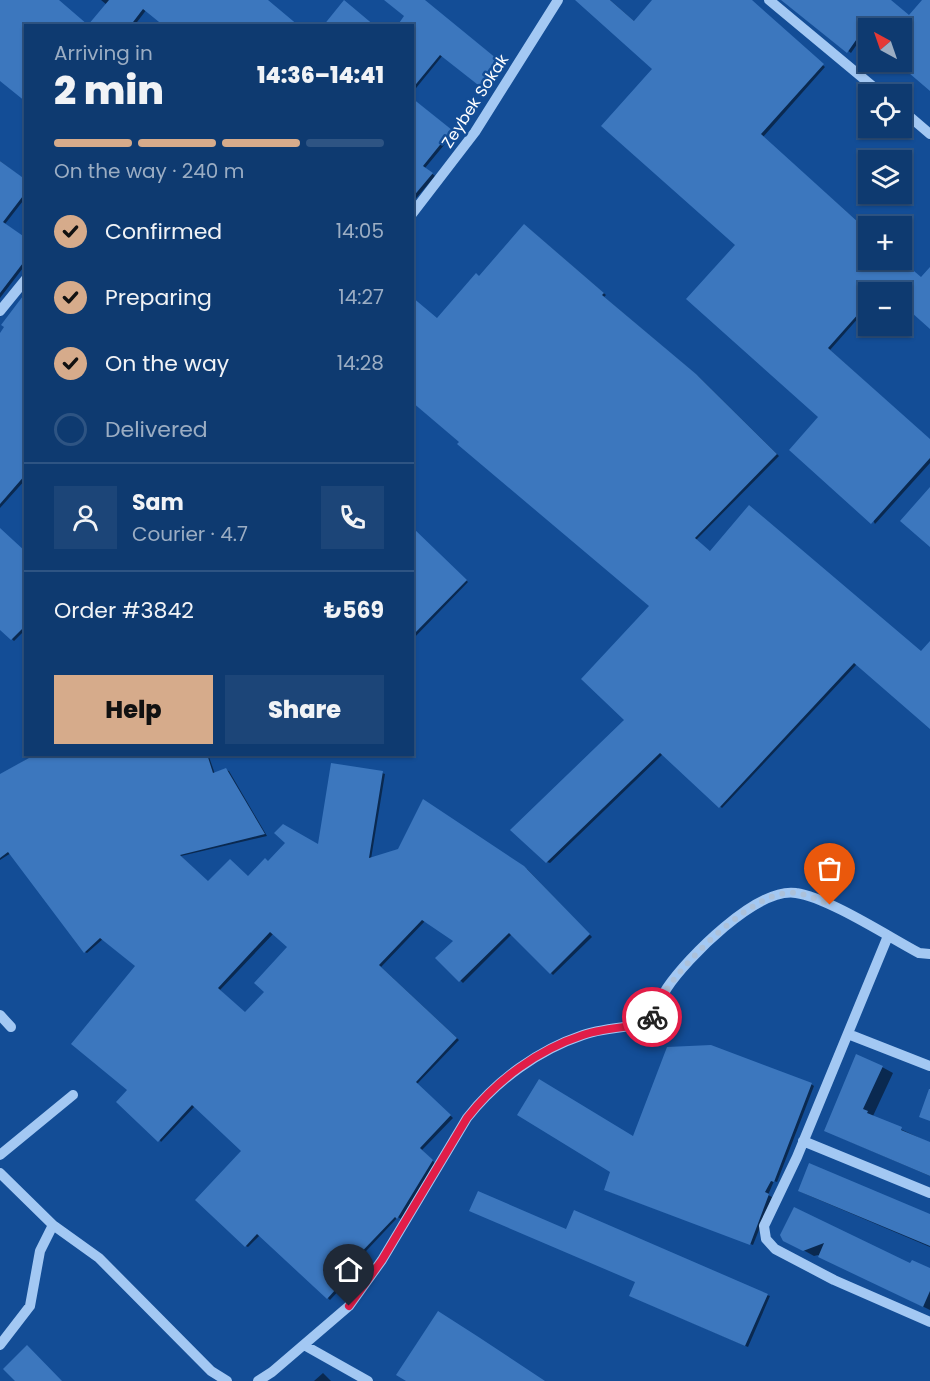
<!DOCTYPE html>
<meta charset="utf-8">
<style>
:root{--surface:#0e3a70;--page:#1c4578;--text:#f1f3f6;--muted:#9badc3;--line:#2e5483;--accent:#d6ab8b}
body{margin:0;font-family:Poppins,sans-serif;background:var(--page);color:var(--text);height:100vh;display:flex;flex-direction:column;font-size:22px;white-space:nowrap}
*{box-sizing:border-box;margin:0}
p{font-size:20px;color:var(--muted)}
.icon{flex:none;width:33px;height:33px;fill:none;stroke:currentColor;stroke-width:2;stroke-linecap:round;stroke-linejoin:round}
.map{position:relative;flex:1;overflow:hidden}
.panel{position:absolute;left:24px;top:24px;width:390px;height:732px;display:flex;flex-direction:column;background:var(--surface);border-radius:0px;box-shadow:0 2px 4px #0004,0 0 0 2px var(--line)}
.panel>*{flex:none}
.needle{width:39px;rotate:320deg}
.fabs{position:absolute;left:858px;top:18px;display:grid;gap:12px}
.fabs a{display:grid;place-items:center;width:54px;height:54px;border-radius:0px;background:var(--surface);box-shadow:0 2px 4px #0004,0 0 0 2px var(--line);font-size:30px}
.pin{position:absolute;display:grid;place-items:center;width:51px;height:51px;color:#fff;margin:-62px -26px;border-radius:50% 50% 50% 0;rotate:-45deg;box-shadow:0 0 6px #0007}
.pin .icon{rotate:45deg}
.courier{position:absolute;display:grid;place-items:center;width:60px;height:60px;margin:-30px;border:4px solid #e11d48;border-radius:50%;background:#fff;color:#222;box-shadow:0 2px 8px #0007}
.summary em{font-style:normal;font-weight:800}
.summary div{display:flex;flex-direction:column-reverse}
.summary{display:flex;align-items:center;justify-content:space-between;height:102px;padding:0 30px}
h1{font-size:39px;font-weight:800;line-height:45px}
.bar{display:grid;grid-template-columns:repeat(4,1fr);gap:9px 6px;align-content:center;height:72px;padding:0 30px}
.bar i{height:8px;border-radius:4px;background:var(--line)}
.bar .on{background:var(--accent)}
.bar p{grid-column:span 4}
.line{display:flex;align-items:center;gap:15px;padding:0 30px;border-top:2px solid var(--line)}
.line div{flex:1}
.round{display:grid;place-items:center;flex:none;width:63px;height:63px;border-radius:0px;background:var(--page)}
ol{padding:0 30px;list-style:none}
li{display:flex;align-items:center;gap:18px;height:66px}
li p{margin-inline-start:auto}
li .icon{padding:6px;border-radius:50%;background:var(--accent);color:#111;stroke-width:4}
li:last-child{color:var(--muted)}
li i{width:33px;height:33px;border:3px solid var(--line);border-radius:50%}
.cta{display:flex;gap:12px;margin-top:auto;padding:12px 30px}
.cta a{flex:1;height:69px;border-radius:0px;background:var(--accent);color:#111;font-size:24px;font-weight:800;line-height:69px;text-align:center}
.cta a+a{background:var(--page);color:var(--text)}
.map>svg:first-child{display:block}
.shadow{fill:#0007;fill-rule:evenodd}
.building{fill:#3c77be;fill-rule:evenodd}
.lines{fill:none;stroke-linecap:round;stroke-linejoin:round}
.minor{stroke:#a3c8f3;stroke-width:10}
.done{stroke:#acc1da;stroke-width:6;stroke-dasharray:0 10.8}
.route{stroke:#e11d48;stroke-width:8}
.labels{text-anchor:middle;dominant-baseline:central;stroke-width:5;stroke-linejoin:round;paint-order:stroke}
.street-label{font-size:16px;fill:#fff;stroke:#134d96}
</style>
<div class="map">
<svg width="930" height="1381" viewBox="0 0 930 1381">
<rect width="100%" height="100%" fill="#134d96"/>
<path class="shadow" d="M 101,0 L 267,0 L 147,9 L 134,26 L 89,26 L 107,5 Z
M 386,0 L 423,0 L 504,65 L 485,89 L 443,55 L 412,93 L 412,26 L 407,16 Z
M 578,0 L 610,0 L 635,22 L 655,0 L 751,0 L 825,67 L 763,137 L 868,231 L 868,260 L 900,260 L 922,279 L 930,269 L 930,327 L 902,302 L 902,292 L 891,292 L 886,288 L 882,292 L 868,292 L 868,307 L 830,350 L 930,440 L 930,463 L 875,524 L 820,417 L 654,69 Z
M 783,0 L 890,0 L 910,17 L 924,0 L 930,0 L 930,89 L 897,62 L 902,62 L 902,28 L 868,28 L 868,37 L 864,34 L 851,53 Z
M 412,99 L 454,133 L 425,168 L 435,176 L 412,203 Z
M 0,161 L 26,181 L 26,197 L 5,224 L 26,240 L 26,264 L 0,298 Z
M 527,227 L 606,295 L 604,297 L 699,377 L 779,456 L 696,540 L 711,552 L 922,652 L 930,643 L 930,727 L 857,664 L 722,808 L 663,754 L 550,863 L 547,862 L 626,720 L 651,606 L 412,401 L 438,320 Z
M 26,302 L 26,479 L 0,508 L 0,335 Z
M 412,528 L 468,582 L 412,640 Z
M 0,529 L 26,553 L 26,633 L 24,631 L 14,641 L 0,628 Z
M 36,754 L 208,754 L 215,774 L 226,770 L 229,771 L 267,836 L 181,856 L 209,883 L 249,877 L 269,862 L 319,846 L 382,773 L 385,774 L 371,859 L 527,869 L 592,937 L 553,975 L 512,934 L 463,983 L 437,958 L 455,941 L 425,921 L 381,967 L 459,1040 L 417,1084 L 453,1118 L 422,1150 L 435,1163 L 401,1219 L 398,1217 L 353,1265 L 358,1270 L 330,1300 L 260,1235 L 248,1247 L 246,1246 L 243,1151 L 195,1106 L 161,1142 L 129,1090 L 137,966 L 104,938 L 87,953 L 85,952 L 11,853 L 0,860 L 0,775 ZM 274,933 L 289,947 L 266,992 L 245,1014 L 220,990 Z
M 882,1067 L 893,1073 L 873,1116 L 930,1143 L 930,1176 L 837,1136 Z
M 811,1084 L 814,1086 L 777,1182 L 774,1181 L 768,1195 L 772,1197 L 753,1245 L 608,1191 L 634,1138 Z
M 799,1191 L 930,1216 L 930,1247 L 810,1196 Z
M 794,1209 L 911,1265 L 930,1270 L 930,1310 L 818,1255 L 814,1256 L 785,1240 Z
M 567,1231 L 770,1296 L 748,1347 L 633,1297 L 637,1282 Z
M 323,1373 L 331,1381 L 314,1381 Z"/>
<path class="building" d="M 0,0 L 59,0 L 88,25 L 109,0 L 268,0 L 299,26 L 164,26 L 143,9 L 130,26 L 26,26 L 26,102 L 0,81 Z
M 344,0 L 375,26 L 323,26 Z
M 384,0 L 425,0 L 502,63 L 482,88 L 440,55 L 412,89 L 412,26 L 397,26 L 404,16 Z
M 575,0 L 610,0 L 634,21 L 652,0 L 752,0 L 824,64 L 761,134 L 868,231 L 868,260 L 901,260 L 921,277 L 930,267 L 930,329 L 902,304 L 902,292 L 889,292 L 882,287 L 878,292 L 868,292 L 868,303 L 828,348 L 930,439 L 930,458 L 871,524 L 789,450 L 818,417 L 686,299 L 735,245 L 601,126 L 652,69 Z
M 781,0 L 891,0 L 909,15 L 922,0 L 930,0 L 930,91 L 902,67 L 902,28 L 868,28 L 868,39 L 861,33 L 847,53 Z
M 412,98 L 452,130 L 423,166 L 433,173 L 412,198 Z
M 0,161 L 26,180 L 26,192 L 3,222 L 26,238 L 26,259 L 0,293 Z
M 524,224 L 604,293 L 602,295 L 696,374 L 777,454 L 695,538 L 710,551 L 749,505 L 921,651 L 930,641 L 930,729 L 854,663 L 719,808 L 660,753 L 546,863 L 510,830 L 624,720 L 581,679 L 649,606 L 457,444 L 459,442 L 412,402 L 412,297 L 437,318 L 476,273 L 479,276 Z
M 26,292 L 26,474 L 0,504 L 0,333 L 4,327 L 1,325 Z
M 930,487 L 930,547 L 900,521 Z
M 412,527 L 467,580 L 412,636 Z
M 0,528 L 26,552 L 26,625 L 11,640 L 0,630 Z
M 36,754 L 207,754 L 213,773 L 226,768 L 265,834 L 180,855 L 208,881 L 230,859 L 248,876 L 265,858 L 268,861 L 285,843 L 274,833 L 283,824 L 318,844 L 331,763 L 383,771 L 369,858 L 398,849 L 423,799 L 524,866 L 590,934 L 550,974 L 509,933 L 459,982 L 435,958 L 453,941 L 422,920 L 379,965 L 457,1038 L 416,1082 L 451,1115 L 420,1148 L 433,1160 L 397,1219 L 395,1217 L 351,1263 L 356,1267 L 327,1299 L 257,1234 L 245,1247 L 195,1200 L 241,1151 L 192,1105 L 158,1142 L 116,1102 L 127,1090 L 71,1044 L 135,966 L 100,938 L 84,953 L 8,852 L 0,858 L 0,774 ZM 270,932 L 287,947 L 254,983 L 264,992 L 245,1012 L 218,988 Z
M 711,1045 L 812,1083 L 774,1182 L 771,1181 L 765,1192 L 769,1194 L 750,1245 L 604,1190 L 610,1172 L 517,1115 L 539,1079 L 633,1136 L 667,1047 Z
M 856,1054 L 883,1066 L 863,1109 L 868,1111 L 867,1113 L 902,1127 L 901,1130 L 930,1142 L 930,1176 L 824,1131 Z
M 929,1089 L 930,1089 L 930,1121 L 919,1117 Z
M 809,1163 L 930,1214 L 930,1246 L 798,1191 Z
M 478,1191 L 566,1229 L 574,1210 L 768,1294 L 745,1346 L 629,1296 L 635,1282 L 469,1211 Z
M 794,1207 L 910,1263 L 912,1260 L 930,1268 L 930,1291 L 923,1307 L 818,1257 L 824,1243 L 803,1251 L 783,1241 L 780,1235 Z
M 438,1311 L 477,1336 L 545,1381 L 406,1381 L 396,1375 Z
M 27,1345 L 62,1381 L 15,1381 L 3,1369 Z"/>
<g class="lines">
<path class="minor" d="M 769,0 L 882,94
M 902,110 L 930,134
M 412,214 L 475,132 L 558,0
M 0,311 L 26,279
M 888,936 L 797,1157 L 764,1226 L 766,1239 L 775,1249 L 834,1280 L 930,1322
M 0,1015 L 11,1027
M 848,1034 L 930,1066
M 803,1141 L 930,1193
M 0,1155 L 73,1095
M 0,1173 L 53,1225 L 99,1258 L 211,1371 L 227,1381
M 0,1345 L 30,1306 L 40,1251 L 53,1225
M 304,1345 L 368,1381
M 258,1381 L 272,1372 L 349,1306 L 382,1260 L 467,1118 C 497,1080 538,1050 583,1035 C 603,1028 627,1027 648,1024 C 654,1012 660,999 667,988 C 687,958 757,887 796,893 C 827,897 889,937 919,953 L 930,954"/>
</g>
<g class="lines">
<path class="done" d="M 652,1017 C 657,1008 661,998 667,989 C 687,959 757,887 796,893 C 807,894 820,901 830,905"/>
<path class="route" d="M 349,1306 L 382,1260 L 467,1118 C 497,1080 537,1050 583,1035 C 603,1028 627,1027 648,1024 L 652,1017"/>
</g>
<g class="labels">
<g class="street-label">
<text transform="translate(475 101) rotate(-57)">Zeybek Sokak</text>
</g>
</g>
</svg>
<div class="fabs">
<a><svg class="needle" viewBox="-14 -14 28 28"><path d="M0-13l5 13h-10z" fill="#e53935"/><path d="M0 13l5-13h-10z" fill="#9badc3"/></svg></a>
<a><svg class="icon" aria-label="locate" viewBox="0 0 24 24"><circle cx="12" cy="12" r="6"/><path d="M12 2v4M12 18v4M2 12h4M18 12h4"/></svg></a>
<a><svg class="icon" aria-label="layers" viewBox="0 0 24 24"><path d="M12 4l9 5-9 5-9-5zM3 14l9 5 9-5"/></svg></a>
<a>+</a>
<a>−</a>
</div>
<div class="pin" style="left:830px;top:905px;background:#ea580c"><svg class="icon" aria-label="bag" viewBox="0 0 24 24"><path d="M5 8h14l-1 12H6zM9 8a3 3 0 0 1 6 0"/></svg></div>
<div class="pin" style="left:349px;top:1306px;background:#1f2937"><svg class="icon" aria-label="home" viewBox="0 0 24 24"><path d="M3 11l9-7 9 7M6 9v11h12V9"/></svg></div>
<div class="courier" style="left:652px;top:1017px"><svg class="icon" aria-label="bike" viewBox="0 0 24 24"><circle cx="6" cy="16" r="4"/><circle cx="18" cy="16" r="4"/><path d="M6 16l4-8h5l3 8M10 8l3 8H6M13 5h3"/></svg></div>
<section class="panel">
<div class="summary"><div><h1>2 min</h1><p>Arriving in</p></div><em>14:36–14:41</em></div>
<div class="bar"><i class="on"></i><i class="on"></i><i class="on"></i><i></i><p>On the way · 240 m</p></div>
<ol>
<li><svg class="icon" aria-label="check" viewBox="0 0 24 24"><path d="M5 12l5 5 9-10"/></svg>Confirmed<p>14:05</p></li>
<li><svg class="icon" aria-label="check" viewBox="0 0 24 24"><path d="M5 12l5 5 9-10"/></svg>Preparing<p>14:27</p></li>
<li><svg class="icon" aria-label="check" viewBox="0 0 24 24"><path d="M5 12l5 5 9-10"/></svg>On the way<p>14:28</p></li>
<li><i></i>Delivered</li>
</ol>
<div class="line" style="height:108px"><a class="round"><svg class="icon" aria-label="person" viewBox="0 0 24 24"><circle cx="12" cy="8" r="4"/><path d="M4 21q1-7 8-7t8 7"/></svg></a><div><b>Sam</b><p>Courier · 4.7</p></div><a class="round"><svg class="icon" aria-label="phone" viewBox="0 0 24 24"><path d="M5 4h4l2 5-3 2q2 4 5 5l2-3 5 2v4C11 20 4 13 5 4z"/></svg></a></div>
<div class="line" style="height:78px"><div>Order #3842</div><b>₺569</b></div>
<div class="cta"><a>Help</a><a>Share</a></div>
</section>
</div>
